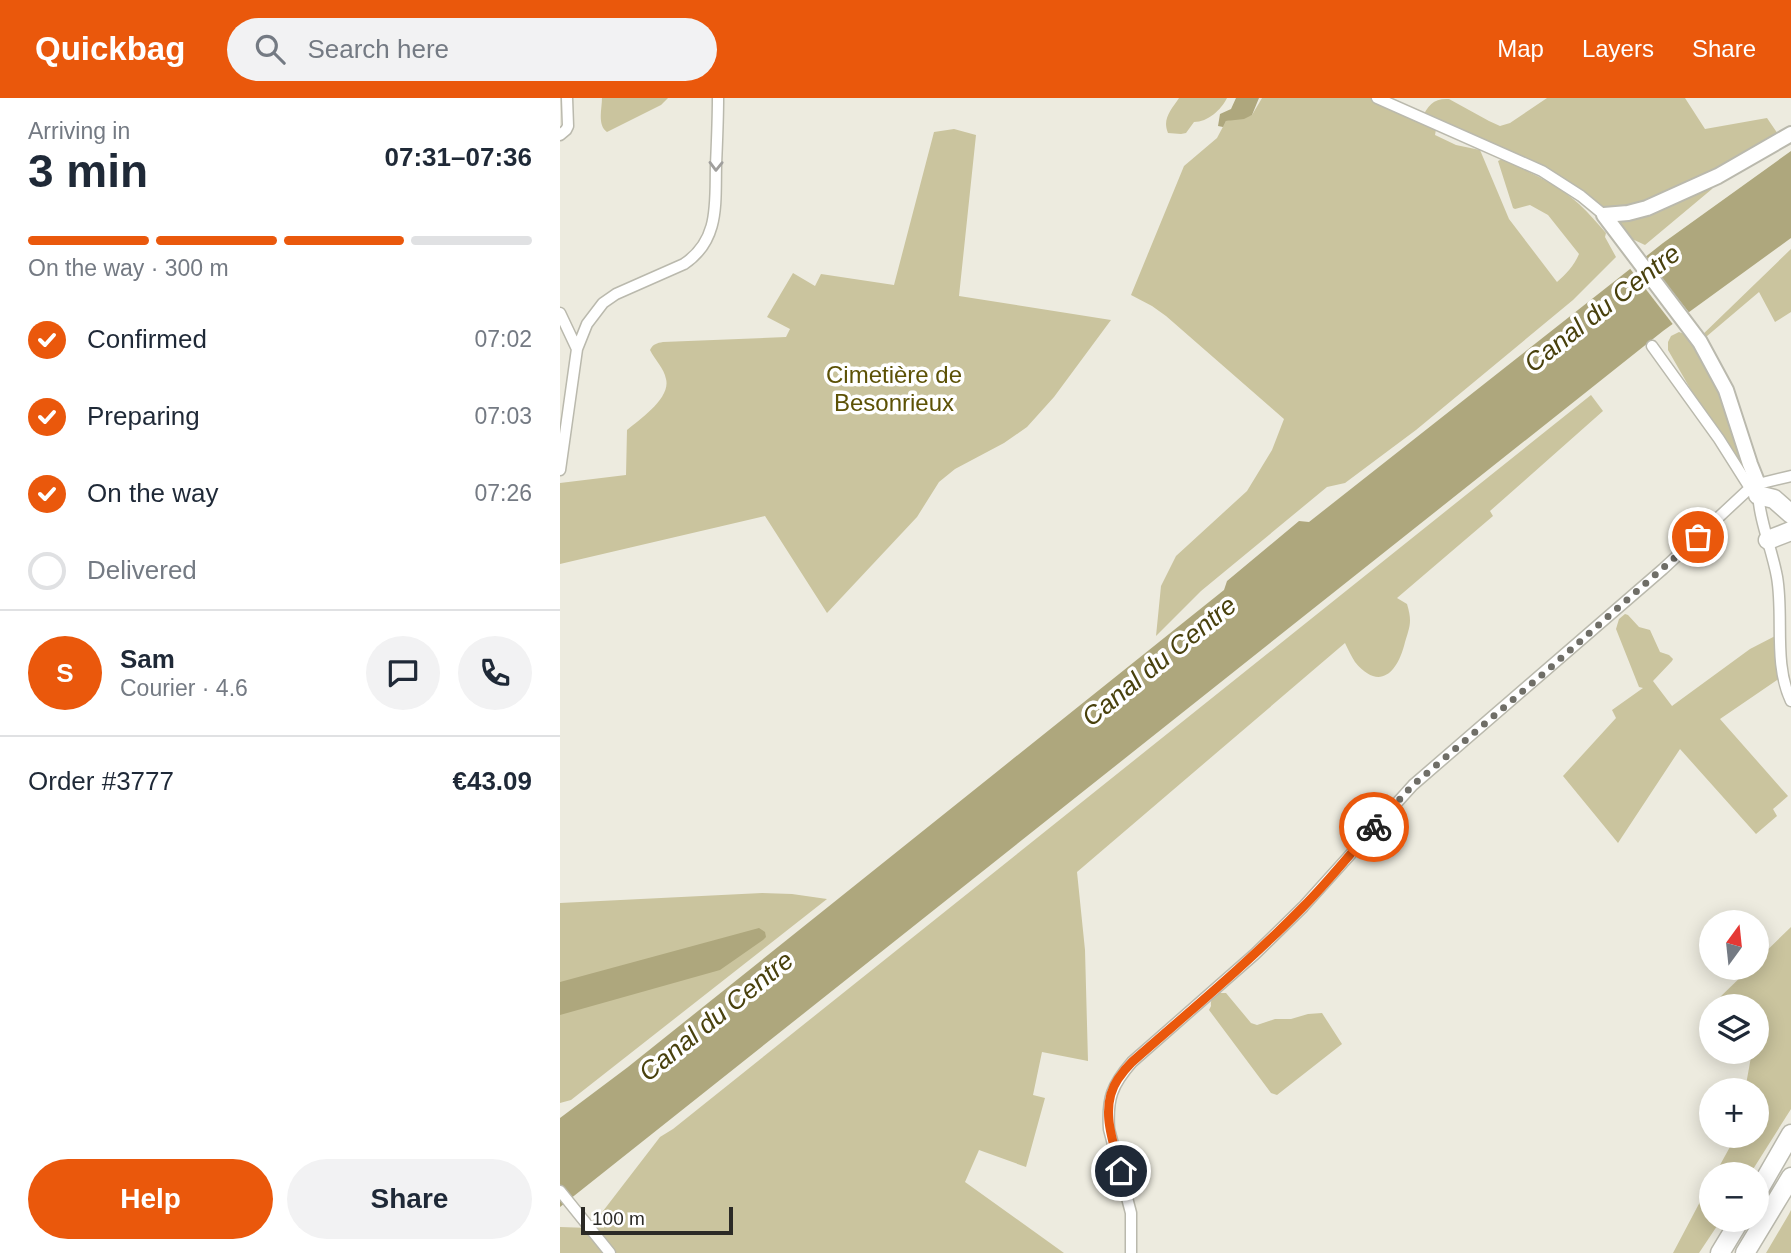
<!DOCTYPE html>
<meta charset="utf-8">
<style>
:root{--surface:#fff;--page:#f2f2f3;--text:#1f2937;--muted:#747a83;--line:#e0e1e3;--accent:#ea580c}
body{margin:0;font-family:Helvetica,sans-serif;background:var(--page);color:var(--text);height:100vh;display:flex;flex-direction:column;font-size:26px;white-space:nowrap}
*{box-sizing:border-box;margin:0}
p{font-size:23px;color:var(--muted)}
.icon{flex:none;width:38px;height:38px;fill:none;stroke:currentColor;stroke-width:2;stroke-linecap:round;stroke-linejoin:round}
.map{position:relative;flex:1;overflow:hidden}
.drawer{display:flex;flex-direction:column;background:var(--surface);width:560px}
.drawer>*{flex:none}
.needle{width:46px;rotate:15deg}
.controls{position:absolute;left:1139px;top:812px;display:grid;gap:14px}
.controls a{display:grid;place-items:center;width:70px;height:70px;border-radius:50%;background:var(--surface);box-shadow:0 4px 18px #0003;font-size:35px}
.scale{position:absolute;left:21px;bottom:18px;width:152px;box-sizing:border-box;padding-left:7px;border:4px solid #2b2a26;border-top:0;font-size:19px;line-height:24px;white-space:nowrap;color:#2b2a26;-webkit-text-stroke:5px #fff;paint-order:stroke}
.pin{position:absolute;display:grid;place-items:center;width:60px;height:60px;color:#fff;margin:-30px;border:4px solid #fff;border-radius:50%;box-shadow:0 2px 7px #0007}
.courier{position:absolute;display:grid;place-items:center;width:70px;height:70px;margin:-35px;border:5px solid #ea580c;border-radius:50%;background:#fff;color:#222;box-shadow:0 2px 9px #0007}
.overview em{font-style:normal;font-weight:800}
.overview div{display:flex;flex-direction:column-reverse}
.overview{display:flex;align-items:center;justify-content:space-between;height:119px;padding:0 28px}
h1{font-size:46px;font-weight:800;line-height:52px}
.bar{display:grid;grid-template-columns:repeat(4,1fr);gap:10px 7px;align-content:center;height:84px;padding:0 28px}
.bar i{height:9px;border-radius:5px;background:var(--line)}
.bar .selected{background:var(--accent)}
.bar p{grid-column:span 4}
.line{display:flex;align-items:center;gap:18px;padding:0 28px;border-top:2px solid var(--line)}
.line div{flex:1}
.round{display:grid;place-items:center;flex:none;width:74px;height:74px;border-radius:37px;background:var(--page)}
ol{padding:0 28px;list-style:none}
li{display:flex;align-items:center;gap:21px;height:77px}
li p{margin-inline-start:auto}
li .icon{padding:7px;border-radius:50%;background:var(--accent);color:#fff;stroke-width:4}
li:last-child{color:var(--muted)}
li i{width:38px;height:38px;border:4px solid var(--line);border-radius:50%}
.cta{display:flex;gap:14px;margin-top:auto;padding:14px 28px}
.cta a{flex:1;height:80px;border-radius:42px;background:var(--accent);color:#fff;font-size:28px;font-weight:800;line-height:80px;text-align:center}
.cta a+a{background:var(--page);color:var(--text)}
header{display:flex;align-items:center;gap:42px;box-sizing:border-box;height:98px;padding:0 35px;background:var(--accent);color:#fff}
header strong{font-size:33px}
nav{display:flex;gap:38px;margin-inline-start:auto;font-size:24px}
.search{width:490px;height:63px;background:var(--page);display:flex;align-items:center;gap:18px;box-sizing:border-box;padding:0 24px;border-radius:38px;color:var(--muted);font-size:26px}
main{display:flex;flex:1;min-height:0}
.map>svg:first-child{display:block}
.green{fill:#cac49e}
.water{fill:#aea77d}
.pier{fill:#edebdf}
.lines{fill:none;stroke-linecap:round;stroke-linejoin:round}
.street-casing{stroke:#bab9ad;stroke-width:13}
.secondary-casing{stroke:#bab9ad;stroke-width:18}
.highway-casing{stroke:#bab9ad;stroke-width:21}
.street{stroke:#fff;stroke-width:10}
.secondary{stroke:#fff;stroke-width:14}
.highway{stroke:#fff;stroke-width:18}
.oneway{stroke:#a09f9d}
.done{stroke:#6f6e67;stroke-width:7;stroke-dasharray:0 12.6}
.route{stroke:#ea580c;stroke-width:9}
.labels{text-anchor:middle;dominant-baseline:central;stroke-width:7;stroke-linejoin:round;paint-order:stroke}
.park-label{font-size:24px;fill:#5c5105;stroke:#fff}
.water-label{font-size:26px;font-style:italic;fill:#49410d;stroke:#fff}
</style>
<header>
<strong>Quickbag</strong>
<div class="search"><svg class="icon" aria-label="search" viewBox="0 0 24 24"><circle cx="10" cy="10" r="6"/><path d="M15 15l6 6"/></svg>Search here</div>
<nav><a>Map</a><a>Layers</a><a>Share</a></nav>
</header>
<main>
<section class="drawer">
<div class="overview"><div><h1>3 min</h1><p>Arriving in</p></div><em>07:31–07:36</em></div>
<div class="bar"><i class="selected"></i><i class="selected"></i><i class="selected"></i><i></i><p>On the way · 300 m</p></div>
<ol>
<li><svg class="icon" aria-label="check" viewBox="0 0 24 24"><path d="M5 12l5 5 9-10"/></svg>Confirmed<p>07:02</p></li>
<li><svg class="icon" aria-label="check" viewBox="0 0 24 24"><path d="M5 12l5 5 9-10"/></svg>Preparing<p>07:03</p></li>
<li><svg class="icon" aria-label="check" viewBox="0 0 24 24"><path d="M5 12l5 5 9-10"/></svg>On the way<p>07:26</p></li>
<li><i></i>Delivered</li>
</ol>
<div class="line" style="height:126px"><b class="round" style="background:var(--accent);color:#fff">S</b><div><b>Sam</b><p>Courier · 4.6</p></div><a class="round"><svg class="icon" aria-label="chat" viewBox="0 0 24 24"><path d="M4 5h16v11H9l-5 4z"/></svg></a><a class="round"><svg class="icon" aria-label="phone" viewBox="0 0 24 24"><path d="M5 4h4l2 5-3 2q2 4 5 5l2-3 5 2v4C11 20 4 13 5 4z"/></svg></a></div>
<div class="line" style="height:91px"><div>Order #3777</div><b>€43.09</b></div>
<div class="cta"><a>Help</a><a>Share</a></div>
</section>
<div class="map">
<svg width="1231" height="1155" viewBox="0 0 1231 1155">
<rect width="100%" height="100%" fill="#edebdf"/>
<path class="green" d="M 42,0 L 108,0 L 101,7 L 47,34 C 37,27 42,11 42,0 Z
M 619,0 L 667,0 C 661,12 648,24 634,24 L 626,35 L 621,36 L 608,35 C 602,21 611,12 619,0 Z
M 702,0 L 817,0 L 862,20 C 868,7 874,0 889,1 L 929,23 L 940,28 L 950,25 L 987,0 L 1125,0 L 1145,31 L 1207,20 L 1222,42 L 1158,78 L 1152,91 L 1085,147 L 1057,134 L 1021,98 L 877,26 L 875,37 L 896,47 L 920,52 L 949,121 L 997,184 C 1006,176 1014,168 1019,156 L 988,117 L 970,107 L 955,111 L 953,110 L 938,63 L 942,61 C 969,74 997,86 1019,106 C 1029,115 1037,125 1046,135 L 1045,139 L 1056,159 L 1013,202 L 856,332 L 785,385 L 767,389 L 641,493 L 596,538 L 601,488 L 616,458 L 687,393 L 712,352 L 724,321 L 606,218 L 592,208 L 571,197 L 624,68 L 657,40 L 666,23 L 692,17 Z
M 394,31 L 416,37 L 399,198 L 551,222 L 494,299 L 467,329 L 444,345 L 395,371 L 379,384 L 357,419 L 267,515 L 205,418 L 0,466 L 0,385 L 66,377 L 67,332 C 80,321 111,300 106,281 C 104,270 95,262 90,252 C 93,246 97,245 103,244 L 226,239 L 230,231 L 207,219 L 233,175 L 255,188 L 261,176 L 334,187 L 374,34 Z
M 1231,151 L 1231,214 L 1215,224 L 1199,194 L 1140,244 L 1161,281 L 1184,367 L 1182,368 L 1167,349 L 1159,341 L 1108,252 L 1108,244 L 1111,238 L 1119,234 L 1138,241 Z
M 1031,297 L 1043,313 L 930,413 L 933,418 L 837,500 L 847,506 C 853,526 849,529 844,548 C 836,577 818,592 795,564 C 791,558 788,551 785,545 L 517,774 L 525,852 L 528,963 L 482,954 L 473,997 L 485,1000 L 466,1069 L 419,1052 L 405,1084 L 504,1155 L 0,1155 L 0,1129 L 30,1130 L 100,1039 L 113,1031 Z
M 1065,516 L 1068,517 L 1079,529 L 1090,532 L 1100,554 L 1109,557 L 1113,561 L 1112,563 L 1093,583 L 1112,608 L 1190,551 L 1221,535 L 1223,578 L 1160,621 L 1228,698 L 1213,711 L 1217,718 L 1196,736 L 1120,651 L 1058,745 L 1003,678 L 1056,620 L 1052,612 L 1083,590 L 1079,589 L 1056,531 L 1059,521 Z
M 202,795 L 232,796 L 267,801 L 11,1002 L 0,1005 L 0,805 Z
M 1231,829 L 1231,1011 L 1190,1076 L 1155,1076 L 1176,1038 L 1197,1038 L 1197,992 L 1185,992 L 1191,959 L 1188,954 L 1197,954 L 1197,908 L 1158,908 L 1157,902 L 1190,870 L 1197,870 L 1197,862 Z
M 659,895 L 666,895 L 691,925 L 697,927 L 715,921 L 731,921 L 748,916 L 762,915 L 782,946 L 717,997 L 711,995 L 649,912 L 651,908 C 650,901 654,899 659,895 Z
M 1151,1083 L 1152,1122 L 1161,1122 L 1139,1155 L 1113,1155 Z
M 1231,1112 L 1231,1155 L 1206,1155 L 1229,1116 Z"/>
<path class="water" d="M 676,0 L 699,0 L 692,17 L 684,21 L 666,23 L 663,29 L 658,28 L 660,16 L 671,11 Z
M 1231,53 L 1231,140 L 1103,233 L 0,1109 L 0,1020 L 68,969 L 664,492 L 667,483 L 739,423 L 749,424 L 1103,145 Z
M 199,830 L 205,834 L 206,839 L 203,842 L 160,872 L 0,917 L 0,884 Z"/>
<path class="pier" d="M 1083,156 L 1131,217 L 1115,229 L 1068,168 Z"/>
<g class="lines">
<defs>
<path id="street" d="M 817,0 L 982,73 L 1021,98 L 1044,117
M 0,37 L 6,32 L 8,28 L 7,0
M 0,215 L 17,251
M 1092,248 L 1159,341 L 1190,390
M 0,372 L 17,251 L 27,226 L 43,205 L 56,196 L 124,166 C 160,142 155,105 156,67 C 157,44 158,22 158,0
M 1198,394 C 1199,422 1212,451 1217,479 C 1224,519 1213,565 1231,603
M 0,1093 L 50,1155
M 571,1155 L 571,1115 L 549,1031 C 547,1000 552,987 572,964 L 695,856 L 743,809 L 853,687 L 1103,471 L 1190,390 L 1198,386 L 1231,378"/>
<path id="secondary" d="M 1044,117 L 1140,244 L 1166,292 L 1190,366 L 1198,386
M 1044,117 L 1068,115 L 1087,110 L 1158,78 L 1231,36"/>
<path id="highway" d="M 1198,397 L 1214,401 L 1231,416
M 1208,442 L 1231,433
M 1197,1095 L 1231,1036
M 1160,1155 L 1180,1122
M 1185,1155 L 1231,1079"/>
</defs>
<use href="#street" class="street-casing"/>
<use href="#secondary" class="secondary-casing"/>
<use href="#highway" class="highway-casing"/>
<use href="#street" class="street"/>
<use href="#secondary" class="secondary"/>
<use href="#highway" class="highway"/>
</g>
<defs><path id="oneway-chevron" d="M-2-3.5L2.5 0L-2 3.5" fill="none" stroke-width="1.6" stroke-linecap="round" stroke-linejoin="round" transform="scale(1.75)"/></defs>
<use class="oneway" href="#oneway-chevron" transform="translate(156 68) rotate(91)"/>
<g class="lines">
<path class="done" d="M 814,729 L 853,687 L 990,570 L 1138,439"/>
<path class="route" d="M 561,1073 C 553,1044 539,1009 558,981 C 562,975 567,969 572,964 C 630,913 689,864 743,809 C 768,784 790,756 814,729"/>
</g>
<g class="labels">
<g class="park-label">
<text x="334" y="276">Cimetière de<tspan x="334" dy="28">Besonrieux</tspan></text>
</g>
<g class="water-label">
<text transform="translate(1042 210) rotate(-38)">Canal du Centre</text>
<text transform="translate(599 563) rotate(-39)">Canal du Centre</text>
<text transform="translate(156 918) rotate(-39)">Canal du Centre</text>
</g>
</g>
</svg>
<div class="controls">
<a><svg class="needle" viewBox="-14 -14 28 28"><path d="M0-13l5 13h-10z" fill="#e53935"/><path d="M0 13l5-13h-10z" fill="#747a83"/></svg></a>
<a><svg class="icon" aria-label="layers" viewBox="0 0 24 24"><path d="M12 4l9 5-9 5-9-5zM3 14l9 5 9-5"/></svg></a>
<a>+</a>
<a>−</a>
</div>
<div class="scale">100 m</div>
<div class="pin" style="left:1138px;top:439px;background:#ea580c"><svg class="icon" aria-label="bag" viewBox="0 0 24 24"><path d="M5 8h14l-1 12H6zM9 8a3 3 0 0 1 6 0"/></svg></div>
<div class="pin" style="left:561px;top:1073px;background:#1f2937"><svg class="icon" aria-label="home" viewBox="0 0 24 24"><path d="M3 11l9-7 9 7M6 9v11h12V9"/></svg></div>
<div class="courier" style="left:814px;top:729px"><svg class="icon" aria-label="bike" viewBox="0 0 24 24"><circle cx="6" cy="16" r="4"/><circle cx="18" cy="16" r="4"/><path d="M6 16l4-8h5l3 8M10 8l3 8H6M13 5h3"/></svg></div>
</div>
</main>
